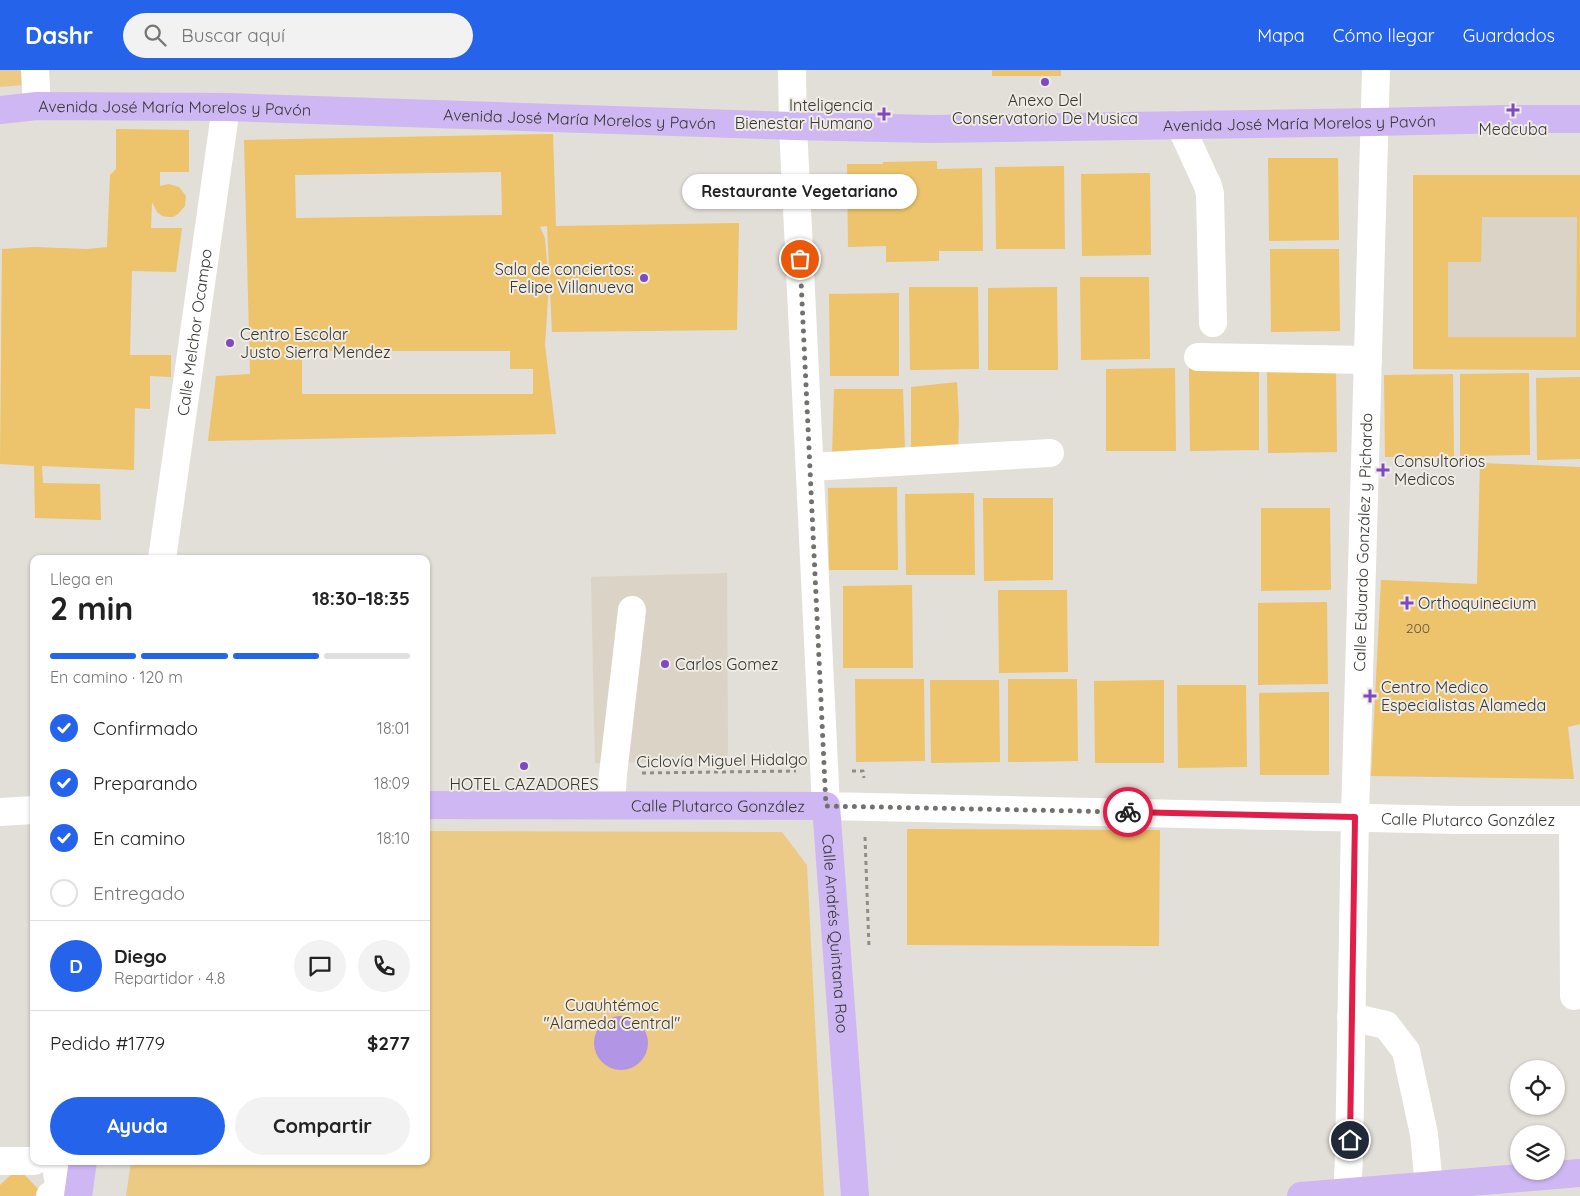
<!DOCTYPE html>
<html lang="es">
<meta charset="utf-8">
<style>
:root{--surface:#fff;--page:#f2f2f2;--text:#222;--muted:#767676;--line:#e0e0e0;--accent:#2563eb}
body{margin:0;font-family:Quicksand,sans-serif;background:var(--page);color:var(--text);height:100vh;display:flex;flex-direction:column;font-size:19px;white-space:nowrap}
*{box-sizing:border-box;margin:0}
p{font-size:16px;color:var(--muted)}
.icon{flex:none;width:28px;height:28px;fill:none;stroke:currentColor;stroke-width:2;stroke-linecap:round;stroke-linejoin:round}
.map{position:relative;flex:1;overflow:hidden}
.side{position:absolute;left:30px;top:485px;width:400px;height:610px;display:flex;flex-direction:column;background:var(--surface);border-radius:10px;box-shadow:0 1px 4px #0004}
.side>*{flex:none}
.fabs{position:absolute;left:1510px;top:990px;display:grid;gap:10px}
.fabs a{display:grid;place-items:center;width:55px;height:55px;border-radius:50%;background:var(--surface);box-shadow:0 1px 4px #0004;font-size:25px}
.pin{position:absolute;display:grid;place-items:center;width:42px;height:42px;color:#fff;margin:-21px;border:2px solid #fff;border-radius:50%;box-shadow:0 1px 5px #0007}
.courier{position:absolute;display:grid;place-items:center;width:50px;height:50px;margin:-25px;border:4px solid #e11d48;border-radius:50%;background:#fff;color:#222;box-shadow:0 1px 6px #0007}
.bubble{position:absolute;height:35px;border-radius:18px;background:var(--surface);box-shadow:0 1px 4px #0004;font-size:16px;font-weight:700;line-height:35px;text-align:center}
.summary em{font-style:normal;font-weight:700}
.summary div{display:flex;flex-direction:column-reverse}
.summary{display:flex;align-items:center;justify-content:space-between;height:85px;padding:0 20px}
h1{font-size:32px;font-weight:700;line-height:38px}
.bar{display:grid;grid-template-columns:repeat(4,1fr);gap:8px 5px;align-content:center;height:60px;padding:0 20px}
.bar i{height:6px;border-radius:4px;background:var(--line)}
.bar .current{background:var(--accent)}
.bar p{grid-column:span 4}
.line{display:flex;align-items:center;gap:12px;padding:0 20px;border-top:1px solid var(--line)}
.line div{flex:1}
.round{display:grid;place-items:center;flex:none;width:52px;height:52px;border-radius:26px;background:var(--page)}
ol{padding:0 20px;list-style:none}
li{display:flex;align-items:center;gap:15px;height:55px}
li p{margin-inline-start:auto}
li .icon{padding:5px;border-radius:50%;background:var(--accent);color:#fff;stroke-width:4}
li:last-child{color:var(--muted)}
li i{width:28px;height:28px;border:2px solid var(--line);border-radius:50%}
.primary-button{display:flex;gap:10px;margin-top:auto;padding:10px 20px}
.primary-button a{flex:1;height:58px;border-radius:30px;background:var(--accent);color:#fff;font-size:20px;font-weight:700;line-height:58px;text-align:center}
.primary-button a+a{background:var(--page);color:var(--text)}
header{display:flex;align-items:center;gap:30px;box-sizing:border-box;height:70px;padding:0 25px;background:var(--accent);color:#fff}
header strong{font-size:24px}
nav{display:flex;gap:28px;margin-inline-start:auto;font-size:18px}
.search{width:350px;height:45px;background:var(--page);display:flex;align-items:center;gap:12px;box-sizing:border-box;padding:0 18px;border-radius:28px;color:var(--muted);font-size:19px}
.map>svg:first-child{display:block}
.built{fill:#dad3c6}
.green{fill:#edca84}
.water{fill:#b295e4}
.building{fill:#edc36c;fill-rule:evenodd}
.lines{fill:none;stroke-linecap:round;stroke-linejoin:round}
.path{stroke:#908d89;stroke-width:3;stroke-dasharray:4 4;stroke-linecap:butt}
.minor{stroke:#fff;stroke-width:28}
.major{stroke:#ceb7f2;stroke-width:28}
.done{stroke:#73716d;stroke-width:5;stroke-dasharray:0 9}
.route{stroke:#e11d48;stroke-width:6}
.poi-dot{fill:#7e49c1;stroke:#efece5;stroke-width:2}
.labels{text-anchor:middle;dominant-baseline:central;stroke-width:4;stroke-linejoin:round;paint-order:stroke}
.number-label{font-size:14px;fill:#645941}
.poi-label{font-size:16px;fill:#373633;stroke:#efece5;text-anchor:start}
.street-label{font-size:16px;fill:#373633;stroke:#efece5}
.park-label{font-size:16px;fill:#493712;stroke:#efece5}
</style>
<header>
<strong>Dashr</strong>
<div class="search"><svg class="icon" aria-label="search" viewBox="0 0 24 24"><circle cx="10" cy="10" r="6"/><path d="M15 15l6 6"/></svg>Buscar aquí</div>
<nav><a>Mapa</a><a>Cómo llegar</a><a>Guardados</a></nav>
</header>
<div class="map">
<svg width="1580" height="1126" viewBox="0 0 1580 1126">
<rect width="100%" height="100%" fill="#e2ded8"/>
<path class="built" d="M 1413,105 L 1580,105 L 1580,300 L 1413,299 Z
M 727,503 L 728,691 L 595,693 L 591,507 Z"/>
<path class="green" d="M 0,0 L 23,0 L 24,15 L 0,17 Z
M 426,761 L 782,762 L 807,795 L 824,1126 L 126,1126 L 131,1091 L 426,1091 Z"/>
<path class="water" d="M594 973a27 27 0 1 1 54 0a27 27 0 1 1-54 0Z"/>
<path class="building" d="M 992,0 L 1061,0 L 1061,6 L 992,6 Z
M 116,59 L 189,60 L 189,102 L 160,102 L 160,116 L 169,114 L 179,117 L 186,126 L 185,136 L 178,144 L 173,147 L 168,147 L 162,146 L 157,142 L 152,132 L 151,158 L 182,158 L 176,202 L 132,201 L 130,285 L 171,285 L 171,307 L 150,306 L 150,339 L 135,338 L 134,400 L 42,396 L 43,413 L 100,414 L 101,450 L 35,448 L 34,396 L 0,394 L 2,179 L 34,177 L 87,179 L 107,177 L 110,105 L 116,99 Z
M 553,64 L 556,156 L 739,153 L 737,260 L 552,262 L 547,156 L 540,157 L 545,168 L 549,214 L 545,275 L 556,364 L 208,371 L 216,306 L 250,304 L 244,70 ZM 501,102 L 502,145 L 296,148 L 295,105 ZM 302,281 L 510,281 L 510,299 L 533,299 L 533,324 L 302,324 Z
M 1268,88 L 1338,88 L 1339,170 L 1269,171 Z
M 937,91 L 937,99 L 982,98 L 983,181 L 939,181 L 939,191 L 886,192 L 886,176 L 848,177 L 847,94 L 883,94 L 883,92 Z
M 1064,96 L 1065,179 L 996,179 L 995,97 Z
M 1150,103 L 1151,185 L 1082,186 L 1081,104 Z
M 1413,105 L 1580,105 L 1580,300 L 1413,299 ZM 1482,147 L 1577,147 L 1576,267 L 1448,267 L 1448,192 L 1481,192 Z
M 1270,179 L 1339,179 L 1340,261 L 1271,262 Z
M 1080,207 L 1149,207 L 1150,289 L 1081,290 Z
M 909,217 L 978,217 L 979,299 L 910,300 Z
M 1057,217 L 1058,300 L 988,300 L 988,218 Z
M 899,223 L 899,306 L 830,306 L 829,224 Z
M 1175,298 L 1176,381 L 1106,381 L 1106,299 Z
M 1189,298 L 1259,298 L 1259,380 L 1190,381 Z
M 1336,300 L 1337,382 L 1268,383 L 1267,301 Z
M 1529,303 L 1530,385 L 1460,386 L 1460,304 Z
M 1453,304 L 1454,387 L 1385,387 L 1384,305 Z
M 1580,307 L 1580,389 L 1537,390 L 1536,308 Z
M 957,312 L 959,348 L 958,381 L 911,380 L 911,317 Z
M 834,319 L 903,319 L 905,381 L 832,386 Z
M 1480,393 L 1580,397 L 1580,654 L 1568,657 L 1574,709 L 1371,706 L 1381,510 L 1477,514 Z
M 897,417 L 898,500 L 829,500 L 828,418 Z
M 974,423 L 975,505 L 906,505 L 905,424 Z
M 983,428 L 1053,428 L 1053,510 L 984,511 Z
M 1261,438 L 1330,438 L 1331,520 L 1261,521 Z
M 912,515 L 913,598 L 843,598 L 843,516 Z
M 998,520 L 1067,520 L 1068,602 L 999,603 Z
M 1327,532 L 1328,614 L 1258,615 L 1258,533 Z
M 855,609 L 924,609 L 925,691 L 856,692 Z
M 1008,609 L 1077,609 L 1078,691 L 1008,692 Z
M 930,610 L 999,610 L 1000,692 L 931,693 Z
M 1164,610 L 1164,693 L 1095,693 L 1094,611 Z
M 1177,615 L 1246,615 L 1247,697 L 1178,698 Z
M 1329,622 L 1329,705 L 1260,705 L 1259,623 Z
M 907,759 L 1160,760 L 1159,876 L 907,875 Z
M 18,1098 L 42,1123 L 39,1126 L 0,1126 L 0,1115 Z"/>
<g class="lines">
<path class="path" d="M 852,701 L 863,701 L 864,708
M 642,703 L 796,701
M 865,767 L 869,878"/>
<g class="minor">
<path d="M 35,0 L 37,36"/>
<path id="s1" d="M 792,0 L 793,56 L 826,736 L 1457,750 L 1580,750"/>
<path d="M 1180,55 L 1208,116 L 1210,124 L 1213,253"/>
<path d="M 1198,287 L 1368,290"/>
<path d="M 810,397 L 1050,383"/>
<path id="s2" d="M 162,489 L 226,37"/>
<path d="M 611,735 L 613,704 L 632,540"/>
<path d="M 0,742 L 34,740"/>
<path d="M 1573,750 L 1574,926"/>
<path d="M 1351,947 L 1386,955 L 1406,981 L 1424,1064 L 1429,1116"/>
<path d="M 0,1091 L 34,1091"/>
<path d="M 55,1091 L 60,1120"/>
<path d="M 50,1126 L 81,1104"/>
<path id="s3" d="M 1347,1126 L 1349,1087 L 1355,747 L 1376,0"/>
</g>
<g class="major">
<path id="s4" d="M 0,40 L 37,36 L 226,37 L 793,56 L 932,59 L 1375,52 L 1509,49 L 1580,49"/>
<path id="s5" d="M 426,735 L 826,736 L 855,1126"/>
<path d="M 78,1126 L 83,1091"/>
<path d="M 1301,1126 L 1580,1103"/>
</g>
</g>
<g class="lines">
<path class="done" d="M 800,189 L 826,736 L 1128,742"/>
<path class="route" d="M 1128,742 L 1355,747 L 1350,1070"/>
</g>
<g class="poi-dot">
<circle cx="1045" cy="12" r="5"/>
<path d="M1510.5 32.5h5v5h5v5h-5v5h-5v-5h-5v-5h5z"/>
<path d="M881.5 36.5h5v5h5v5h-5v5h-5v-5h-5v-5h5z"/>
<circle cx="644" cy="208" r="5"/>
<circle cx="230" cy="273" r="5"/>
<path d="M1380.5 392.5h5v5h5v5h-5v5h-5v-5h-5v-5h5z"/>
<path d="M1404.5 525.5h5v5h5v5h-5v5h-5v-5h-5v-5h5z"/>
<circle cx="665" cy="594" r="5"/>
<path d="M1367.5 618.5h5v5h5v5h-5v5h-5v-5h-5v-5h5z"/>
<circle cx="524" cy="696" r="5"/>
</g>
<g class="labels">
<g class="number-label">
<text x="1418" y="558">200</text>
</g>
<g class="poi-label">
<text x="1045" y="30" text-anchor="middle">Anexo Del<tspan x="1045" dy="18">Conservatorio De Musica</tspan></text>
<text x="873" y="35" text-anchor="end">Inteligencia<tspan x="873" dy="18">Bienestar Humano</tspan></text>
<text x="1513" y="59" text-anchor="middle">Medcuba</text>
<text x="634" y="199" text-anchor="end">Sala de conciertos:<tspan x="634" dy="18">Felipe Villanueva</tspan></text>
<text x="240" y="264">Centro Escolar<tspan x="240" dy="18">Justo Sierra Mendez</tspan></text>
<text x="1394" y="391">Consultorios<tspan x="1394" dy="18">Medicos</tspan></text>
<text x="1418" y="533">Orthoquinecium</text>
<text x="675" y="594">Carlos Gomez</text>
<text x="1381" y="617">Centro Medico<tspan x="1381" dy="18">Especialistas Alameda</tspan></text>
<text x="524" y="714" text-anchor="middle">HOTEL CAZADORES</text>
</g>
<g class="street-label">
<text stroke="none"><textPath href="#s4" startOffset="175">Avenida José María Morelos y Pavón</textPath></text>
<text stroke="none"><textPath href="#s4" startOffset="580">Avenida José María Morelos y Pavón</textPath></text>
<text stroke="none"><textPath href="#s4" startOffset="1300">Avenida José María Morelos y Pavón</textPath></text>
<text stroke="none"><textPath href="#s2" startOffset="229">Calle Melchor Ocampo</textPath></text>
<text stroke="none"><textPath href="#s3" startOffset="654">Calle Eduardo González y Pichardo</textPath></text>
<text transform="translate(722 690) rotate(-1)">Ciclovía Miguel Hidalgo</text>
<text stroke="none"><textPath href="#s5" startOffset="292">Calle Plutarco González</textPath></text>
<text stroke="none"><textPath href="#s1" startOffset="1379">Calle Plutarco González</textPath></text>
<text stroke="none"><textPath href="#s5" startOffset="528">Calle Andrés Quintana Roo</textPath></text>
</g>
<g class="park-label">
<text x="612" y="935">Cuauhtémoc<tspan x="612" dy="18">"Alameda Central"</tspan></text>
</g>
</g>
</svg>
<div class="fabs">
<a><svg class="icon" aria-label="locate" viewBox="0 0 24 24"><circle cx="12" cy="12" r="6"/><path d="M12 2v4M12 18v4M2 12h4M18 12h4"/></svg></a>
<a><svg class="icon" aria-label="layers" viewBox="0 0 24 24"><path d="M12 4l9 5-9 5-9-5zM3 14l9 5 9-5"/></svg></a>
</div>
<div class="pin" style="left:800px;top:189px;background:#ea580c"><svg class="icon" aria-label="bag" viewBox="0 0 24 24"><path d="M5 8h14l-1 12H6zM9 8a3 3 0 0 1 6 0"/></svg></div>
<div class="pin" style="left:1350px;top:1070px;background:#1f2937"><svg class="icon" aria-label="home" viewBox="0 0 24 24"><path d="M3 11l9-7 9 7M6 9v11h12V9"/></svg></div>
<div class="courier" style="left:1128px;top:742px"><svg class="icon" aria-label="bike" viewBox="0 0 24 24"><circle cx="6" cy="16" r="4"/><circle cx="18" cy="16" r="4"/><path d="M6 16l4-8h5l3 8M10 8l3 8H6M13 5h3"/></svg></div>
<div class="bubble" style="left:682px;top:104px;width:235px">Restaurante Vegetariano</div>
<section class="side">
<div class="summary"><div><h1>2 min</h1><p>Llega en</p></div><em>18:30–18:35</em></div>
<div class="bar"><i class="current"></i><i class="current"></i><i class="current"></i><i></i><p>En camino · 120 m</p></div>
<ol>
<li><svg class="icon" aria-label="check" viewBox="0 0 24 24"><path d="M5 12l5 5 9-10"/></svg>Confirmado<p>18:01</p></li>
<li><svg class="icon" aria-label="check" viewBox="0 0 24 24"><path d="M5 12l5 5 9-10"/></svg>Preparando<p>18:09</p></li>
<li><svg class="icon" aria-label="check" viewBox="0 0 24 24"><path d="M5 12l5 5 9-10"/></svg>En camino<p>18:10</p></li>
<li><i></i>Entregado</li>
</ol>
<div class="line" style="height:90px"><b class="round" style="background:var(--accent);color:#fff">D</b><div><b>Diego</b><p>Repartidor · 4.8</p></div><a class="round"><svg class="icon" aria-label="chat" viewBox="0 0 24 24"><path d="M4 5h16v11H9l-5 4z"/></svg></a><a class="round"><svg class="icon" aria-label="phone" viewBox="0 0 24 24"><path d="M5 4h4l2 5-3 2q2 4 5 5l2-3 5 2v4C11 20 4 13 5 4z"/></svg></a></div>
<div class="line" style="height:65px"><div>Pedido #1779</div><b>$277</b></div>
<div class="primary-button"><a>Ayuda</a><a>Compartir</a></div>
</section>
</div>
